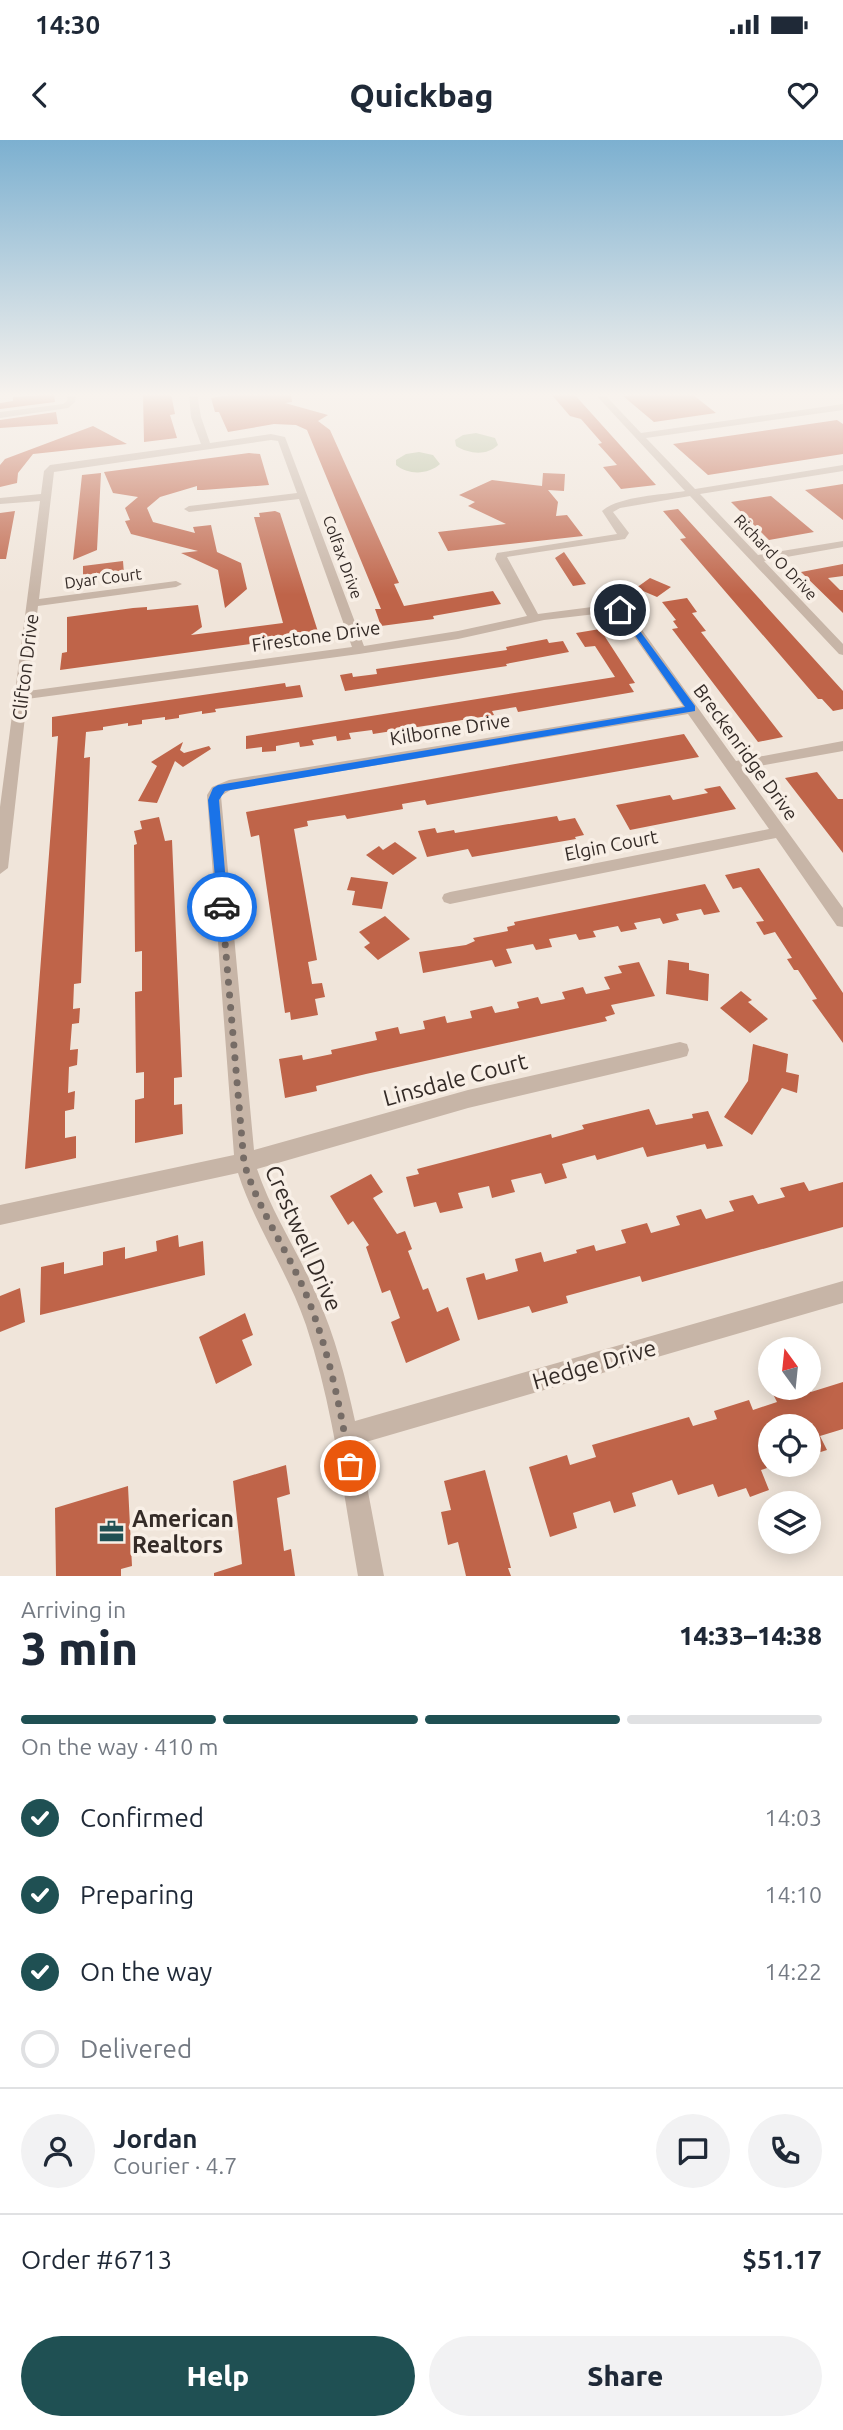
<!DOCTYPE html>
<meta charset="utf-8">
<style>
:root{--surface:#fff;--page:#f2f2f3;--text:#1f2937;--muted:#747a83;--line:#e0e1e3;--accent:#1f5053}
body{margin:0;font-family:Ubuntu,sans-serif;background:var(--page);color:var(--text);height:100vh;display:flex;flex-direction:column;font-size:26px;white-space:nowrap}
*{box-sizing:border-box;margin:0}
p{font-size:23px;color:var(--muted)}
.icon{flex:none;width:38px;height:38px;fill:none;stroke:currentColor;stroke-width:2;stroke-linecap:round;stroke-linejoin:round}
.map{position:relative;height:1436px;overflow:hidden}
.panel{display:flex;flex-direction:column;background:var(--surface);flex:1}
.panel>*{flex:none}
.needle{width:46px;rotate:345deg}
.controls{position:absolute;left:758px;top:1197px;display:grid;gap:14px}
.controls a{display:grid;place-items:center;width:63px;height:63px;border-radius:50%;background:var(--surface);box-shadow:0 4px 18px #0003;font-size:35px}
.pin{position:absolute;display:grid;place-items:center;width:60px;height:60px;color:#fff;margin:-30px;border:4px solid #fff;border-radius:50%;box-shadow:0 2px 7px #0007}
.courier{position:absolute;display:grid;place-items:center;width:70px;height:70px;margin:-35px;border:5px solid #1a73e8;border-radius:50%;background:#fff;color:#222;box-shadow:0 2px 9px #0007}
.summary em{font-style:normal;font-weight:800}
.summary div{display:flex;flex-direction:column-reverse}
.summary{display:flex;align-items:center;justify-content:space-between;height:119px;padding:0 21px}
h1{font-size:46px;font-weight:800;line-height:52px}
.bar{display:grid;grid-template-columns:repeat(4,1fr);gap:10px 7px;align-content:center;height:84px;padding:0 21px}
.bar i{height:9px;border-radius:5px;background:var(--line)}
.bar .selected{background:var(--accent)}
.bar p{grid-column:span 4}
.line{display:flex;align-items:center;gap:18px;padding:0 21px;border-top:2px solid var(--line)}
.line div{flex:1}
.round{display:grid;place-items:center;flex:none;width:74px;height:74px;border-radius:37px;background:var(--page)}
ol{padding:0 21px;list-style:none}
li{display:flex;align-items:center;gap:21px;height:77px}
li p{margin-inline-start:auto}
li .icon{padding:7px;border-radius:50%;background:var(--accent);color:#fff;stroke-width:4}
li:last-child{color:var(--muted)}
li i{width:38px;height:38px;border:4px solid var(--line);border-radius:50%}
.primary-button{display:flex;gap:14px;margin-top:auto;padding:14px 21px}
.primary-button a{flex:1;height:80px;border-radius:42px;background:var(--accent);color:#fff;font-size:28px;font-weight:800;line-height:80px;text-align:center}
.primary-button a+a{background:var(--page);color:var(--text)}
.status{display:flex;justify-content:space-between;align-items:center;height:49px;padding:0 35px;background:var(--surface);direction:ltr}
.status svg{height:19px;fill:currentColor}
header{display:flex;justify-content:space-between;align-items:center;height:91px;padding:0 21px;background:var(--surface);font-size:32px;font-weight:800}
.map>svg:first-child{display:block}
.green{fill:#b3be9b}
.building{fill:#bf6449}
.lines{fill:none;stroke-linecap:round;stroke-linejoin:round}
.minor{fill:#c7b5a7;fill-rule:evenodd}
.route{fill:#1a73e8}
.done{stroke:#766c66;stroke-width:7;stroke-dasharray:0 12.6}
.labels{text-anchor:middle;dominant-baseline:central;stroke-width:7;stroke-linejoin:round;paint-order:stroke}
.far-street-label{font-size:16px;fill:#342b27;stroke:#f8efe6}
.street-label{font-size:19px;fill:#342b27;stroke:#f8efe6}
.near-street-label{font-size:23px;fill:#342b27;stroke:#f8efe6}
.near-poi-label{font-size:23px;font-weight:bold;fill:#342b27;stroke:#f8efe6;text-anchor:start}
</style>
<div class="status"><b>14:30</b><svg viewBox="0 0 49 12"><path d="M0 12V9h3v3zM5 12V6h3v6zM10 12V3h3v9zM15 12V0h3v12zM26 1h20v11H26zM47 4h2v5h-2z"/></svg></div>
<header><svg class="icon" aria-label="back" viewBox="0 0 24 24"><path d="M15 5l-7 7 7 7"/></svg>Quickbag<svg class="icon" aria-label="heart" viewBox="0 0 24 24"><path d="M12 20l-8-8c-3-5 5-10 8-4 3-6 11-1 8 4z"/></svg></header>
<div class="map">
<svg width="843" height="1436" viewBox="0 0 843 1436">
<rect width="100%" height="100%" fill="#f0e5da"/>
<path class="green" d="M 476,293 L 495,298 L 498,305 C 487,316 469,314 456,306 L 455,300 L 463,295 Z
M 419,312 L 433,315 L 440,324 C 428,335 408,335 396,325 L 396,320 L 406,314 Z"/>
<path class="building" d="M 54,254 L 55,262 L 0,269 L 0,263 L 13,261 L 13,257 Z
M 143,254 L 171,254 L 175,274 L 170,275 L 177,298 L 144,302 Z
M 235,254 L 291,254 L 292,262 L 285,263 L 328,275 L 318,281 L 330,290 L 347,328 L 399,443 L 394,444 L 404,466 L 493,451 L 501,464 L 433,476 L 434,479 L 381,486 L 375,469 L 381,469 L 307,290 L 296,285 L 274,284 L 228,292 L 219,272 L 215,272 L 211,258 Z
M 551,254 L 574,254 L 656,345 L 621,349 L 603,327 L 617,325 L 598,304 L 602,303 L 581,279 L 570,276 Z
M 637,254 L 692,254 L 716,273 L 654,282 L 623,256 Z
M 56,272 L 58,284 L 0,288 L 0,280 Z
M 837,280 L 843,284 L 843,314 L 708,335 L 673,304 Z
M 93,286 L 127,304 L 33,314 L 18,333 L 17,343 L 0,347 L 0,325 L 5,319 Z
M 249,313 L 260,314 L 269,345 L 203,350 L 197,350 L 197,346 L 160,357 L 147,368 L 153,382 L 195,393 L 193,387 L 211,385 L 217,412 L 241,423 L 247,449 L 225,468 L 218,430 L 181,413 L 198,411 L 131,394 L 125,381 L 130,380 L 125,368 L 138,357 L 113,353 L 104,332 Z
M 101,333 L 97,410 L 73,420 L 82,335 Z
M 543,333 L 565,334 L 564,351 L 548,350 L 558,362 L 556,376 L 567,375 L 583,396 L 448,411 L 438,392 L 506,384 L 468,366 L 475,362 L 459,355 L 492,340 L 542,346 Z
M 843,344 L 843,380 L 805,350 Z
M 771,356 L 814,392 L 769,400 L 731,362 Z
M 678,369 L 843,551 L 843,569 L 833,571 L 822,559 L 818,559 L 680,399 L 686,398 L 663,371 Z
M 15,371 L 6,419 L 0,419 L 0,373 Z
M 275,371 L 280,373 L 320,498 L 289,502 L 288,499 L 60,530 L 62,513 L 67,512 L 67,477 L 133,468 L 147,467 L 147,470 L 198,465 L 202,487 L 191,495 L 283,483 L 254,377 L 260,377 L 259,373 Z
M 564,412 L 586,444 L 573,446 L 555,418 Z
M 123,421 L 124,434 L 83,439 L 83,426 Z
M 843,424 L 843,436 L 828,438 L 840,450 L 843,450 L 843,473 L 801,432 Z
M 650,438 L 671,447 L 657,457 L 636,448 Z
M 687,458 L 697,472 L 692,473 L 706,491 L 701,492 L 783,597 L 758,602 L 672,489 L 678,488 L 673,481 L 676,480 L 662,462 Z
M 600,489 L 635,543 L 629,544 L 634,552 L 518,572 L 516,567 L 492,571 L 494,575 L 373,594 L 372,590 L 349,593 L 351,599 L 337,601 L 336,596 L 312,600 L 314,605 L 300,607 L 299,602 L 276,606 L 276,611 L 262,612 L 262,607 L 246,609 L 246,596 L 615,537 L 595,506 L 585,507 L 576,493 Z
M 547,499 L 549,503 L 563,501 L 569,512 L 506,524 L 507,526 L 345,551 L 340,535 L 352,533 L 353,537 L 377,534 L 376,529 L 507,510 L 506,507 Z
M 285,543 L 286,547 L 300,545 L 303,557 L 215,569 L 216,572 L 202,574 L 202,571 L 179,575 L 179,578 L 165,580 L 165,577 L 142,580 L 142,584 L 128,586 L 128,583 L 103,587 L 103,590 L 86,592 L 84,618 L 90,617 L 84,772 L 81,843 L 74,844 L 73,869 L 80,868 L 79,883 L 72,884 L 70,910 L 78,909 L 77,925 L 69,927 L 68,953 L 75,951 L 74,969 L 65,971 L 65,998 L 76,996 L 76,1018 L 25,1029 L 58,596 L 52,597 L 52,577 Z
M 684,594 L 699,617 L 427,665 L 425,660 L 402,664 L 403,669 L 347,679 L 345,675 L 307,681 L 308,686 L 294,689 L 317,820 L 308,822 L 312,844 L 322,843 L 325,857 L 315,859 L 318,875 L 291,880 L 290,872 L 285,873 L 259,695 L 251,697 L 246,672 Z
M 183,602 L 180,610 L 184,613 L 209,606 L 211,609 L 183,627 L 175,621 L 157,663 L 138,661 L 157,626 L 151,622 Z
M 817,632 L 838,659 L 843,659 L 843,713 L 785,638 Z
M 720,646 L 736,669 L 630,690 L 616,665 L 670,655 L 673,660 L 708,653 L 704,649 Z
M 557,676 L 559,681 L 575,678 L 584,695 L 575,697 L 576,699 L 472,717 L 468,709 L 427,717 L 418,691 L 435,688 L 437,693 L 454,690 L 455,693 Z
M 159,677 L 165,701 L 172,700 L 182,937 L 174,938 L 174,965 L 182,964 L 183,994 L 135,1003 L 135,960 L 144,958 L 144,932 L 136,933 L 135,852 L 142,851 L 142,811 L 135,812 L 134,705 L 137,704 L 134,691 L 142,689 L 140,681 Z
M 395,702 L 417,718 L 393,735 L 366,715 L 379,706 L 383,710 Z
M 759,728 L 843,853 L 843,903 L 812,860 L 817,859 L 798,830 L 794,830 L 787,819 L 792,818 L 775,792 L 764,795 L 756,782 L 764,781 L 741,747 L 733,749 L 725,735 Z
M 351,737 L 388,742 L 382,769 L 352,765 L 355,751 L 347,750 Z
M 705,744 L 720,772 L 704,775 L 701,769 L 676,774 L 679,780 L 663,784 L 660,778 L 634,783 L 637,789 L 621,792 L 618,786 L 593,791 L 596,797 L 579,800 L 576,794 L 549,799 L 552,807 L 536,810 L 533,804 L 506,809 L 512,823 L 495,827 L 492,820 L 423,833 L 419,812 L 466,805 L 475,801 L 473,798 L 508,791 L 507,787 L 515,785 L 514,782 Z
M 385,776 L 410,799 L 378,820 L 364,807 L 370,803 L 359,792 Z
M 668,820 L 689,823 L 689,830 L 709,834 L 708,861 L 666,854 Z
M 639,822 L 655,856 L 611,865 L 615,874 L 605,877 L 607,881 L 366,934 L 316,946 L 317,951 L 285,958 L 279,919 L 302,915 L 303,920 L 332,914 L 331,910 L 377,900 L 375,892 L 398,887 L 400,894 L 425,889 L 423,881 L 445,876 L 447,883 L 472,878 L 470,871 L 492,866 L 495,873 L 519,868 L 517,862 L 538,857 L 541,864 L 565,859 L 562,852 L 583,847 L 586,854 L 610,849 L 604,837 L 622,833 L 618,826 Z
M 741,851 L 752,860 L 748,862 L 768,879 L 750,893 L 720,868 Z
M 753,904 L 788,914 L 786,932 L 799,935 L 797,953 L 782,948 L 752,995 L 724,977 L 748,941 Z
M 649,969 L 656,985 L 693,978 L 692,974 L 708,971 L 723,1006 L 707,1009 L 705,1004 L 647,1017 L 643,1007 L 597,1020 L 595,1015 L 562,1024 L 567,1038 L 545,1044 L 541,1033 L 511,1040 L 515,1052 L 492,1058 L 489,1046 L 458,1053 L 463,1068 L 440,1073 L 436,1062 L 414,1067 L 406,1037 L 419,1034 L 417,1029 L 551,994 L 552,998 L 584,989 L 582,985 Z
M 371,1034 L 383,1052 L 373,1058 L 397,1094 L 405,1091 L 412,1109 L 408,1111 L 423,1150 L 428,1148 L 437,1172 L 448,1167 L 460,1200 L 406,1223 L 391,1182 L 400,1178 L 390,1150 L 382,1153 L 366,1107 L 369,1105 L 353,1081 L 348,1085 L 330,1056 Z
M 804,1042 L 809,1051 L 843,1042 L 843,1087 L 642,1142 L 640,1136 L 566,1156 L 568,1163 L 532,1173 L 529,1166 L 478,1180 L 466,1138 L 484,1133 L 486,1140 L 518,1131 L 515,1119 L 541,1112 L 544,1122 L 577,1113 L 576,1110 L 594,1105 L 596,1111 L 626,1103 L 621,1090 L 647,1083 L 651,1093 L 680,1085 L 676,1076 L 701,1069 L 706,1079 L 734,1071 L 729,1061 L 753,1055 L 758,1064 L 785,1057 L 780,1048 Z
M 178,1095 L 179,1107 L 203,1101 L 205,1135 L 40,1175 L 41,1127 L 64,1122 L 64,1134 L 103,1125 L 103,1112 L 125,1107 L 125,1119 L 157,1111 L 156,1101 Z
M 20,1148 L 25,1182 L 0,1192 L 0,1156 Z
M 245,1173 L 253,1195 L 242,1200 L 252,1225 L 216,1244 L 199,1197 Z
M 843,1242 L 843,1289 L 820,1296 L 827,1310 L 808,1316 L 808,1286 L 770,1286 L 770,1311 L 761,1314 L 767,1328 L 761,1330 L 769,1350 L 750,1357 L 746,1348 L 718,1357 L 713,1344 L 678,1355 L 672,1340 L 632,1353 L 636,1366 L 614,1373 L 610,1361 L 573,1373 L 577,1388 L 550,1397 L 529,1327 L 567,1315 L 570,1325 L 596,1317 L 592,1305 L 689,1277 L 693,1286 L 717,1279 L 714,1271 L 749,1260 L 753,1270 L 777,1262 L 773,1254 L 792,1248 L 809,1248 L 811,1252 Z
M 286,1325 L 290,1354 L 277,1358 L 284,1411 L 291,1409 L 295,1436 L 214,1436 L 214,1433 L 242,1424 L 233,1341 Z
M 485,1330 L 511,1428 L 508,1428 L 511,1436 L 466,1436 L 458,1402 L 448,1405 L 441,1372 L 451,1370 L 444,1341 Z
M 128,1346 L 132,1426 L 121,1429 L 121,1436 L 56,1436 L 55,1368 Z"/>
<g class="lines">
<path class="minor" d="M 68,254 L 76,254 L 75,262 L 68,268 L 0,278 L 0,272 L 63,264 L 67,261 Z
M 189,254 L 197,254 L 201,277 L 210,303 L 271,294 L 285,297 L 364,506 L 458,491 L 527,476 L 495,419 L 497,413 L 617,394 L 602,371 C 619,356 662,355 685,351 L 595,254 L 604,254 L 641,293 L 843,264 L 843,270 L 646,298 L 695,349 L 843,325 L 843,331 L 700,354 L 758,415 L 843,401 L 843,407 L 764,421 L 843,504 L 843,515 L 839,514 L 690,356 L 620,368 L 613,372 L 629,393 L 625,399 L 507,417 L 538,474 L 615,464 L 627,469 L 736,621 L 843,601 L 843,611 L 742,629 L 843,768 L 843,787 L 837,786 L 776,698 L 450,764 L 444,762 L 442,758 L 444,754 L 450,752 L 769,689 L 688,574 L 232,649 L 221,656 L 254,1010 L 468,950 L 680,902 L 687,904 L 689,910 L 687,916 L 680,918 L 468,968 L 257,1029 C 272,1074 299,1113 317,1156 C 335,1196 346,1239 355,1281 L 843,1141 L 843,1163 L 359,1304 L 384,1436 L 358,1436 C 343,1352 333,1266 306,1185 C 288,1132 255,1086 238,1033 L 0,1085 L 0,1065 L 234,1015 L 207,655 L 212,647 L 229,640 L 683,566 L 619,475 L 613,472 L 544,480 L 458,499 L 359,514 L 27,559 L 8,728 L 0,734 L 0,667 L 40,361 L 0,364 L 0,358 L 41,354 L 44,331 L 50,325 L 201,304 L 191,277 ZM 271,300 L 278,301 L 297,353 L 189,366 L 184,369 L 189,372 L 299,359 L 352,507 L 28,551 L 38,466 L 176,447 L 182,444 L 176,441 L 39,459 L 54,332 Z"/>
</g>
<linearGradient id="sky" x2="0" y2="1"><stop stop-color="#7cb0d0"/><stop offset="0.56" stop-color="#f8f3ee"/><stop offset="1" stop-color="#f8f3ee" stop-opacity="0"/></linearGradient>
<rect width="843" height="455" fill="url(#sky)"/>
<path class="route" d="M 616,468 L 623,468 L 695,566 L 695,571 L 225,651 L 219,660 L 228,767 L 226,771 L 218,771 L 208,660 L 213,648 L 218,645 L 685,567 Z"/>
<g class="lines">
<path class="done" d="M 222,767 L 244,1023 C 259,1072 289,1112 308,1159 C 329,1212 341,1270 350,1326"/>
</g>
<defs>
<symbol id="office-bare" viewBox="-9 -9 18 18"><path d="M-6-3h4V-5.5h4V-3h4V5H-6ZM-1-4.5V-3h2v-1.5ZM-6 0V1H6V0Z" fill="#1f5053" stroke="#f8efe6" stroke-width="2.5" paint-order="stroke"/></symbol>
</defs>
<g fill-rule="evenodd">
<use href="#office-bare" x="94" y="1374" width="35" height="35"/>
</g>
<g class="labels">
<g class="far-street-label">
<text transform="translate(343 417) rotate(70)">Colfax Drive</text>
<text transform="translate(776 417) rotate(46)">Richard O Drive</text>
<text transform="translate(103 438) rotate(-7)">Dyar Court</text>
</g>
<g class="street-label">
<text transform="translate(316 496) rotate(-8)">Firestone Drive</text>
<text transform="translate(25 527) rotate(-83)">Clifton Drive</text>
<text transform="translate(450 589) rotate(-9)">Kilborne Drive</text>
<text transform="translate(746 612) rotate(54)">Breckenridge Drive</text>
<text transform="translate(611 705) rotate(-11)">Elgin Court</text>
</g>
<g class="near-street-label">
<text transform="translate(455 939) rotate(-15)">Linsdale Court</text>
<text transform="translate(304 1098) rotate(66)">Crestwell Drive</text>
<text transform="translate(594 1224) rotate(-16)">Hedge Drive</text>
</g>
<g class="near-poi-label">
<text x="132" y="1378">American<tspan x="132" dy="26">Realtors</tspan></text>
</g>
</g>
</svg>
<div class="controls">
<a><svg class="needle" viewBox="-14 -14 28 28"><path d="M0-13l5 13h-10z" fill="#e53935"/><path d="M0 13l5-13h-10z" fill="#747a83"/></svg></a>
<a><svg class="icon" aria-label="locate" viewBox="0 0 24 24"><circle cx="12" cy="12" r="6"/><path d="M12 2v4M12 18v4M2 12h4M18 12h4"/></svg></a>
<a><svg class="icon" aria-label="layers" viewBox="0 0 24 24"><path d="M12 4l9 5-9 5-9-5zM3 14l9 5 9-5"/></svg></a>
</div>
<div class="pin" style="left:350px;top:1326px;background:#ea580c"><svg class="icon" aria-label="bag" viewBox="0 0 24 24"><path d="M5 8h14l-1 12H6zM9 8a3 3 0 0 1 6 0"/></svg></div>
<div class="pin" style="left:620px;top:470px;background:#1f2937"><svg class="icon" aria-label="home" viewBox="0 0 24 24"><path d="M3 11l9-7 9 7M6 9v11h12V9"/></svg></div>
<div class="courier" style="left:222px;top:767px"><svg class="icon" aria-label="car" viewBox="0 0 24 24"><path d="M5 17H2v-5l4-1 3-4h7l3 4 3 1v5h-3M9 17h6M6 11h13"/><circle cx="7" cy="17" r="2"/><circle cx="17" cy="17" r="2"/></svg></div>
</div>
<section class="panel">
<div class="summary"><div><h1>3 min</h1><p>Arriving in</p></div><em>14:33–14:38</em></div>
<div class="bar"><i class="selected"></i><i class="selected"></i><i class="selected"></i><i></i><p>On the way · 410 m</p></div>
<ol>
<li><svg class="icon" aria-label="check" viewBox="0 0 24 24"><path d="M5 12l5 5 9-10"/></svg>Confirmed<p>14:03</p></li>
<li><svg class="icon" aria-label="check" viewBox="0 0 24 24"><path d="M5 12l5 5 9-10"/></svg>Preparing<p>14:10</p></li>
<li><svg class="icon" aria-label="check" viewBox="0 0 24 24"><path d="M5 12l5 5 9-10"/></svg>On the way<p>14:22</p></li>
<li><i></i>Delivered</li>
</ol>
<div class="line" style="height:126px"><a class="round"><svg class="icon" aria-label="person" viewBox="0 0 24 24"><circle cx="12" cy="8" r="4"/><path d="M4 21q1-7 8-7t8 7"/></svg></a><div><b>Jordan</b><p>Courier · 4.7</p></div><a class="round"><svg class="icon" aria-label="chat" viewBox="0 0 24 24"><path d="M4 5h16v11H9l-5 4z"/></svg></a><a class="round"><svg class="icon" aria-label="phone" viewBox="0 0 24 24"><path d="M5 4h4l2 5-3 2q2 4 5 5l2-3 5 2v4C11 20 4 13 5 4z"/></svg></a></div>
<div class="line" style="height:91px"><div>Order #6713</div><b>$51.17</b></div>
<div class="primary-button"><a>Help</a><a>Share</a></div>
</section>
